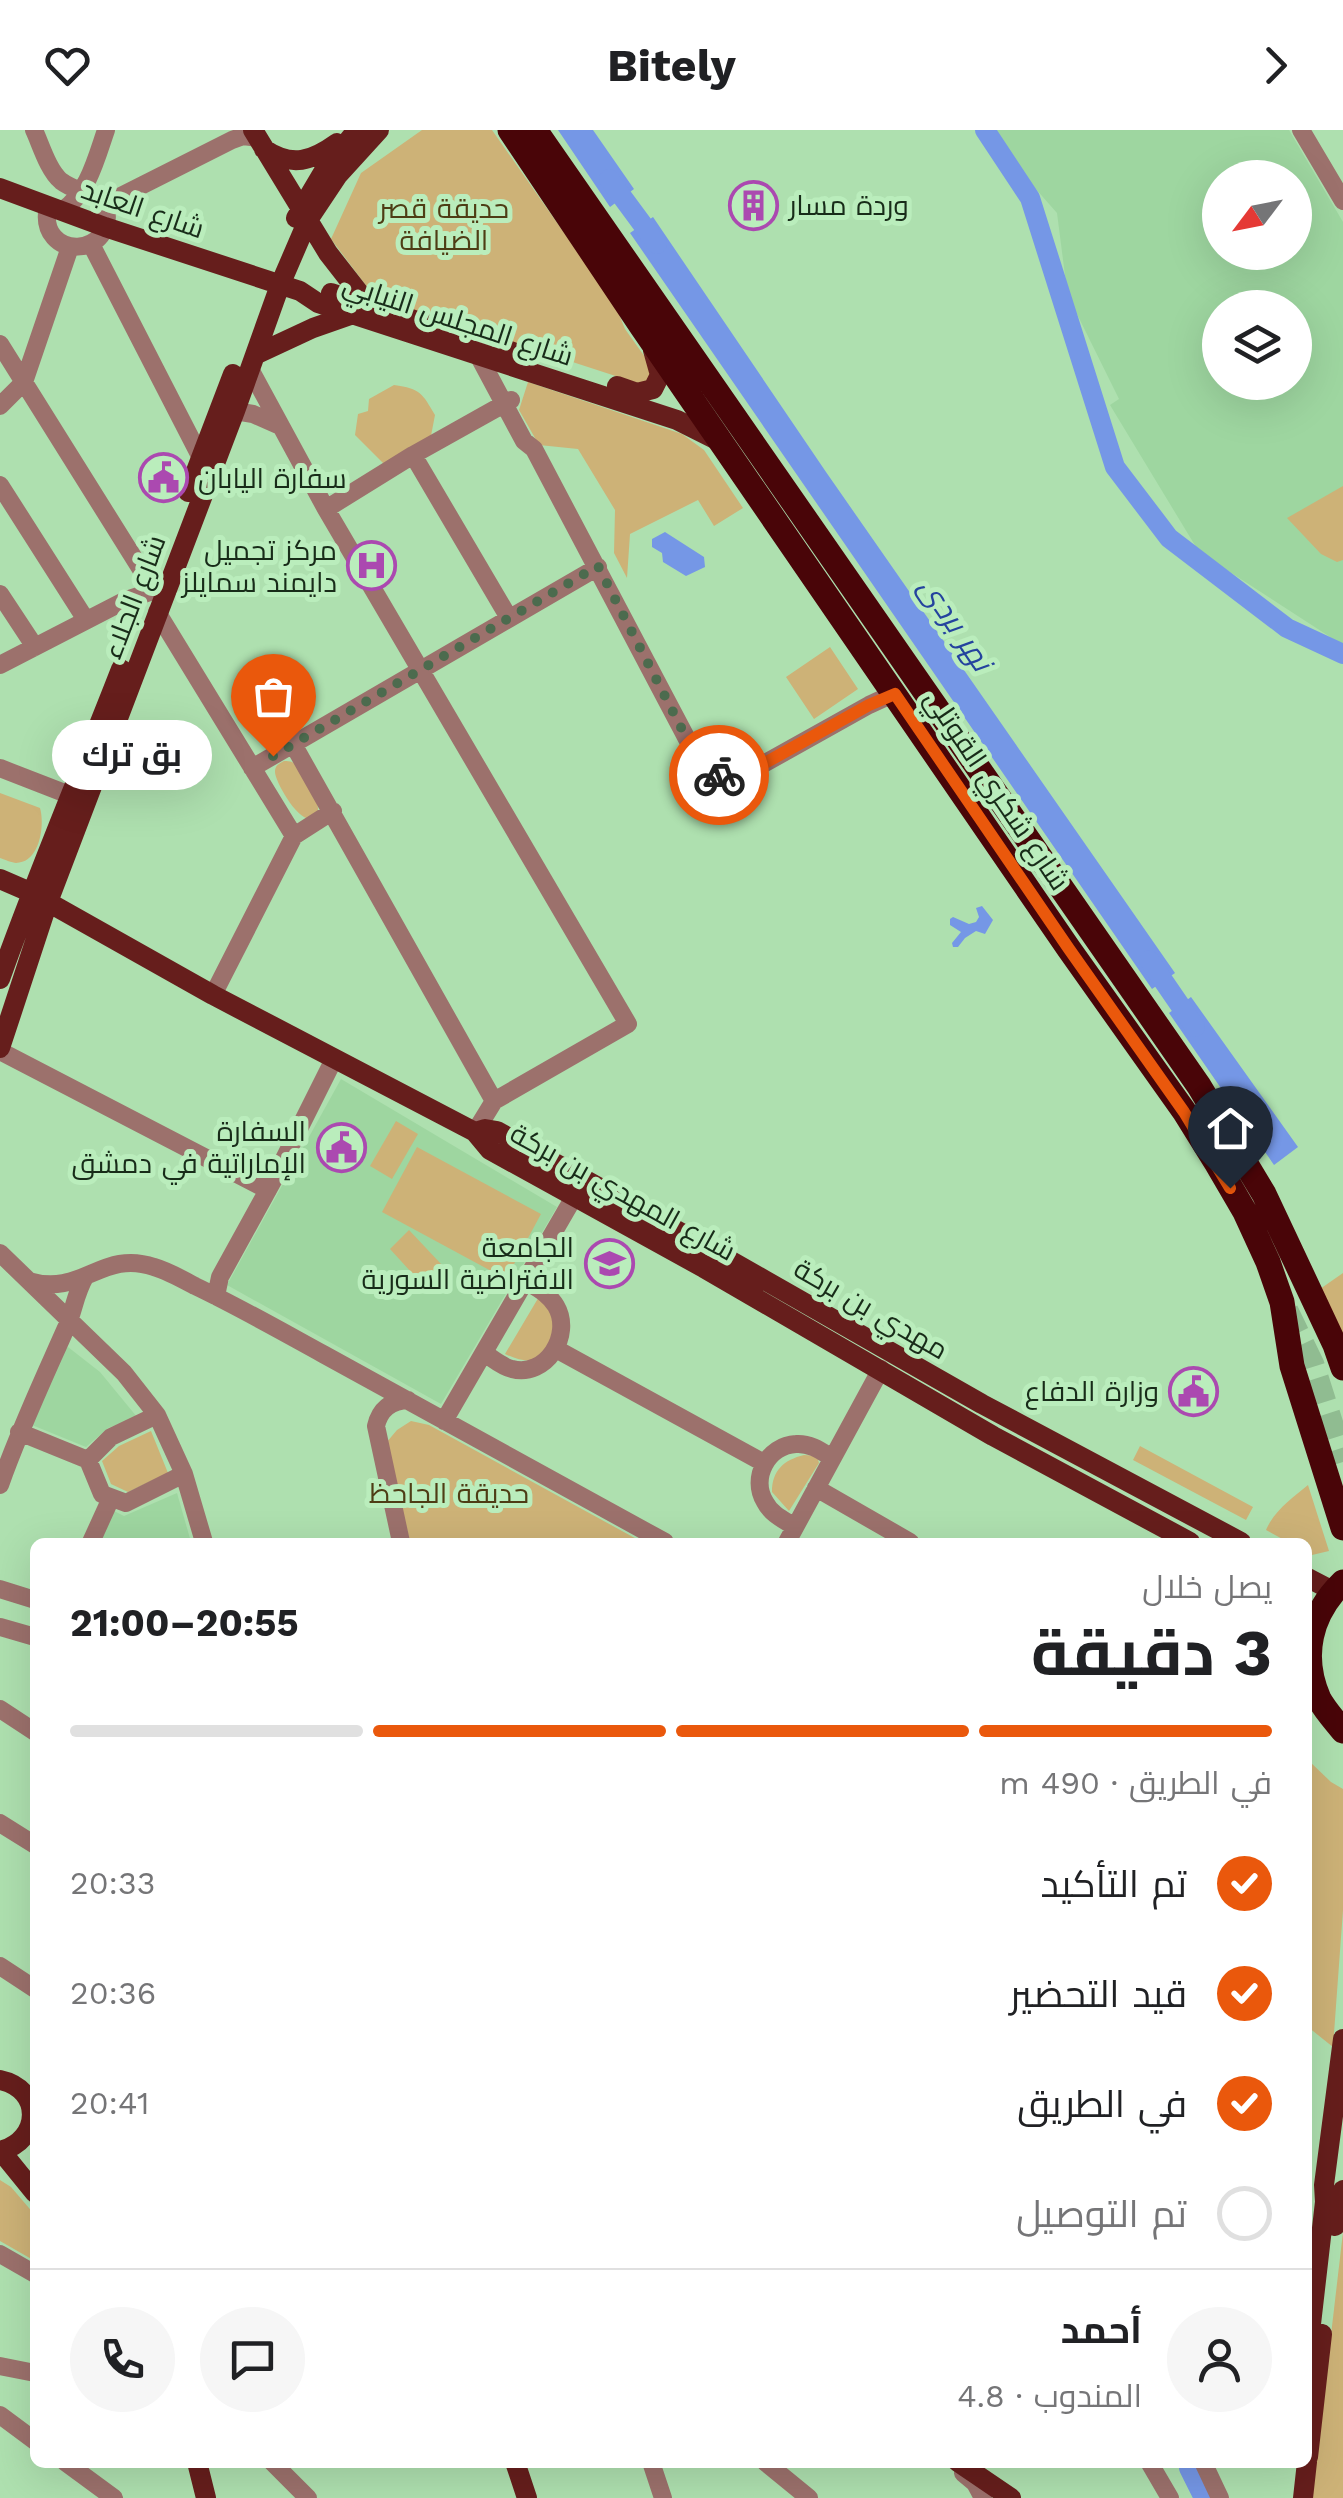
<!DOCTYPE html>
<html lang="ar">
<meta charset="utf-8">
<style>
:root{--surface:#fff;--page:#f6f6f6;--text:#202124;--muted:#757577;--line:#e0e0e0;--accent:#ea580c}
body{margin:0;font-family:"Work Sans",Cairo,sans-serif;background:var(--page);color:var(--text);direction:rtl;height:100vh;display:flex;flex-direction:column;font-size:38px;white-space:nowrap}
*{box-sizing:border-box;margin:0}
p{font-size:32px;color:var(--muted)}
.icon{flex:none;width:55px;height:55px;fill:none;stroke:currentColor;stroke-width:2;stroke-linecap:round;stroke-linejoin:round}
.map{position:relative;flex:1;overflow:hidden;direction:ltr}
.sheet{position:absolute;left:30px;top:1408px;width:1282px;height:930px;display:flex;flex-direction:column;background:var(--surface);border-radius:15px;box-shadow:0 10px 40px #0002;direction:rtl}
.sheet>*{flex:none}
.needle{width:65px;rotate:238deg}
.fabs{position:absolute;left:1202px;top:30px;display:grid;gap:20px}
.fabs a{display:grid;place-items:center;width:110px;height:110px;border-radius:50%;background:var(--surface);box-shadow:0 10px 40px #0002;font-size:50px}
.pin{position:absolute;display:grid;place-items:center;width:85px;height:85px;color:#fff;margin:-102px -42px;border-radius:50% 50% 50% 0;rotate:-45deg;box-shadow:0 0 10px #0007}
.pin .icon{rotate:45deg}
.courier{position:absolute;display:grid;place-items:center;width:100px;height:100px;margin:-50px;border:8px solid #ea580c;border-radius:50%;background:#fff;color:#222;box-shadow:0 2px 12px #0007}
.bubble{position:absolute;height:70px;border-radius:35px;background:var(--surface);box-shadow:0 10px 40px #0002;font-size:32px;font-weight:700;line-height:70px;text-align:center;direction:rtl}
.head em{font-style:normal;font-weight:700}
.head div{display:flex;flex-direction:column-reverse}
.head{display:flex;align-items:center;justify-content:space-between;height:170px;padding:0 40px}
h1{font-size:65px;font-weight:700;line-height:75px}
.bar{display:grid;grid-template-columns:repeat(4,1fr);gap:15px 10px;align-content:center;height:120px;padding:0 40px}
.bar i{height:12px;border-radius:8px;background:var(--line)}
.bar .active{background:var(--accent)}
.bar p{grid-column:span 4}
.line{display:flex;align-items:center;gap:25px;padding:0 40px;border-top:2px solid var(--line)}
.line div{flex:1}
.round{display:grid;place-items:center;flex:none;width:105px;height:105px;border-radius:52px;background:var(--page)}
ol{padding:0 40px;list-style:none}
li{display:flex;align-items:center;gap:30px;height:110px}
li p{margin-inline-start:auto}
li .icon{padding:10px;border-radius:50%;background:var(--accent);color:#fff;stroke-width:4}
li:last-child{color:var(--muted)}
li i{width:55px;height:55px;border:5px solid var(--line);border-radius:50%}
header{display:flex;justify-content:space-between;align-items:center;height:130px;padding:0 40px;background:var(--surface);font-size:45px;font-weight:700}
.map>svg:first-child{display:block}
.built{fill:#9ed6a0;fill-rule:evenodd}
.green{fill:#cdb277}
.water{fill:#7597e6}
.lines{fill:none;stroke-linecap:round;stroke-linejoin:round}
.river{stroke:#7597e6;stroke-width:20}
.highway-tunnel{stroke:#90bc91;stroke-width:25;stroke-dasharray:25 12;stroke-linecap:butt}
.minor{stroke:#9c716c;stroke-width:18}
.major{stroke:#661e1c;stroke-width:20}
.highway{stroke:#490508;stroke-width:25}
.done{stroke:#4c6b4e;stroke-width:10;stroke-dasharray:0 18}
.route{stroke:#ea580c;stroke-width:12}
.labels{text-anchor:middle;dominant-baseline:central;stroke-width:10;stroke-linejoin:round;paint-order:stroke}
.poi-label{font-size:28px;fill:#182c19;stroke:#baedbc;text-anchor:end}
.park-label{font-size:28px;fill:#4e3d15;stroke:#baedbc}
.street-label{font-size:28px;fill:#182c19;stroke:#baedbc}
.water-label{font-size:30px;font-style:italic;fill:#24439e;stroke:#baedbc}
</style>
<header><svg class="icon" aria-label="forward" viewBox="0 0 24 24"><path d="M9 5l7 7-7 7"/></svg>Bitely<svg class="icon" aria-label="heart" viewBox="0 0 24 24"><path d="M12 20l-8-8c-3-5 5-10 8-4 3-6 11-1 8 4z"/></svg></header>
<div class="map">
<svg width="1343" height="2368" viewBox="0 0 1343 2368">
<rect width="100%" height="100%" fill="#aee0af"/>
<path class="built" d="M 990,0 L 1289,0 L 1343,92 L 1343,517 L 1341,514 L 1199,422 L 1110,275 L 1119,269 L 1075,180 L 1066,153 L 1057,83 L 1012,32 ZM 1220,48 L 1295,48 L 1295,122 L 1220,122 ZM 1220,178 L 1295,178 L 1295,252 L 1220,252 Z
M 341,949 L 557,1077 L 441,1274 L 227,1155 Z
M 68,1217 L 100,1242 L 137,1287 L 108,1298 L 86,1317 L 32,1295 L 54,1230 Z
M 177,1363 L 191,1412 L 98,1412 L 112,1380 L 124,1386 Z"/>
<path class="green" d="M 422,0 L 492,0 L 616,177 L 625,199 L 650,234 L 651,248 L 642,254 L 634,252 L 398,175 L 368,158 L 331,109 L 361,43 Z
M 528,252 L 682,304 L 704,320 L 743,378 L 714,396 L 698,370 L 630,404 L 627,448 L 614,423 L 615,380 L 578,319 L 539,315 L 519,280 Z
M 394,255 C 421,259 422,263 435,285 L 430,311 L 387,337 L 355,305 L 358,284 L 368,281 L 369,269 Z
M 1343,356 L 1343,430 L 1337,432 L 1321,424 L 1287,388 Z
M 830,517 L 858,559 L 814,589 L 786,547 Z
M 284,631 C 287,631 290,631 292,632 C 299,635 320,673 318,680 C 308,710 275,653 275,642 C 275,635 279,634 284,631 Z
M 0,663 L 40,678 C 45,695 40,733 16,733 C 13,733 3,729 0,728 Z
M 396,991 L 418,1004 L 392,1049 L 370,1036 Z
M 417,1017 L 541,1084 L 506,1149 L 382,1082 Z
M 409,1100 L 442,1135 L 422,1154 L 390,1119 Z
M 1343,1143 L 1343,1224 L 1320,1159 Z
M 540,1165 L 546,1169 L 556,1200 C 544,1227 537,1239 505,1224 Z
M 411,1291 L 429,1295 L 642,1412 L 410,1412 L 386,1313 L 397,1300 Z
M 151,1301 L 168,1343 L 128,1362 L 111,1354 L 102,1331 L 119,1316 Z
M 1140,1316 L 1253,1377 L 1246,1390 L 1133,1330 Z
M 804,1325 L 817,1326 L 819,1333 L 789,1381 L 772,1362 C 772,1340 784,1330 804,1325 Z
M 1308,1355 L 1329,1421 L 1312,1425 L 1308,1423 L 1308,1412 L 1288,1412 L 1266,1400 C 1274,1381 1292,1368 1308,1355 Z
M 1308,1630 L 1331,1652 L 1343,1659 L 1343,1780 L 1333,1917 L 1308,1897 Z
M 0,2050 L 11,2057 L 35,2085 L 35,2131 L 0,2111 Z
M 1343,2100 L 1343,2368 L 1312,2368 L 1343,2102 Z"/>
<path class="water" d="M 558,0 L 593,0 L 634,59 L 610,77 Z
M 653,87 L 826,342 L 1175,843 L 1152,859 L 630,103 Z
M 665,402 L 704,427 L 705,437 L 686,446 L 663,432 L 662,423 L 652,417 L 652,409 Z
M 982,776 L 993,790 L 985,804 L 976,801 L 965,808 L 958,817 L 953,817 L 952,813 L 961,802 L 950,795 L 950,789 L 953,787 L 969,794 L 976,792 L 979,787 L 976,778 Z
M 1191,867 L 1298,1017 L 1274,1035 L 1169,883 Z"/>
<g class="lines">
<path class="river" d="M 985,0 L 1030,68 L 1115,337 L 1169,408 L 1287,498 L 1343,524
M 609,49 L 657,114
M 1149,830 L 1195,897
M 1189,2338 L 1204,2368"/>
<path class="highway-tunnel" d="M 1286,1181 L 1312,1235 L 1343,1332"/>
<path class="minor" d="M 34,0 C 41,15 48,40 61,51 C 74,61 92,63 105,74 C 120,129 36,132 48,76
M 1301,0 L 1343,71
M 105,74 L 232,10 L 243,6 L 258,8
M 62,81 C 88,63 96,29 106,0
M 91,114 L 201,328
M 0,214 L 152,457
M 478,225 L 524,311 L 534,319 L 687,609 C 706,638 711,655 749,642 L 869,575 L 895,563
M 250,239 L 326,379 L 628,894 L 494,971 L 475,1002
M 0,276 L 24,252 L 70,117
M 235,281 L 253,284 L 278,295
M 413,325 L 509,488
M 0,355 L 86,490
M 326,379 L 413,325 L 511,270
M 0,464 L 35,517
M 157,482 L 294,706
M 0,535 L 126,470 L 150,462
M 293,614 L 494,971
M 0,638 L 72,666
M 252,638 L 598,437
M 213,865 L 294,706 L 333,681
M 0,921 L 268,1060
M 0,1123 L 124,1243 L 157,1285 L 184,1344 L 204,1412
M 29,1151 C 82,1167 102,1119 154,1137 C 168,1141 182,1149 195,1156 C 239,1177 281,1201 323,1224 C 438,1286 551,1350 665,1412
M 216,1166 L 220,1147 L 274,1049 L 334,929
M 556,1219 L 764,1333
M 484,1223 C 492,1228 502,1237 512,1239 C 546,1248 573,1205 556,1176 C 549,1164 537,1158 526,1151
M 157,1285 L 111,1307 L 88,1330 L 102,1364 L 126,1373 L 184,1344
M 444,1291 L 574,1067
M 19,1302 L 88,1330
M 0,1355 C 19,1301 43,1250 66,1198 C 74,1181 75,1164 85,1147
M 816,1358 L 910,1412
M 795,1397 C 784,1390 771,1384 765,1372 C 750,1348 768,1315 796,1314 C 810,1313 821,1321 832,1328
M 91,1412 L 111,1368
M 401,1412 L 376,1296 C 380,1279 391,1271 408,1270
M 787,1412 L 881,1239
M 0,1459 L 35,1470
M 0,1497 L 35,1507
M 0,1579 L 35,1602
M 0,1693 L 35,1715
M 0,1836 L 35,1859
M 0,2124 L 35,2144
M 0,2236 L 35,2243
M 0,2285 L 35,2311
M 65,2332 L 114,2368
M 272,2332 L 308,2368
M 651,2332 L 663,2368
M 765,2332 L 809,2368
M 1149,2332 L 1170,2368
M 1203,2332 L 1220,2368
M 963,2343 L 975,2353 L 983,2368"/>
<path class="major" d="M 253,0 L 328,123 L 367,173
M 264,19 C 292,38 312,31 337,13
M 0,58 L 105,97 L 300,161 L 318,173 L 677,290 L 719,311
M 296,88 L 325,39 L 357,0
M 331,163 L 513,222
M 255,225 L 313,198 L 353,184
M 617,256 L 637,263 L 653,259 L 660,245 L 653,220
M 188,362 L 233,244
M 0,749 L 30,762 L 213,865 L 475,1002 L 490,1020 L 704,1138 L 993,1306 L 1190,1412
M 0,849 C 37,744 81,642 121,539
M 0,918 L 48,772 L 235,281 L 280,155 L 308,90 L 338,45 L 379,0
M 475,1002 L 485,999 L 497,1001 L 696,1111 L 982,1274 L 1241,1412
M 1308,1448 L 1333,1461
M 0,1950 C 43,1959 42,2010 0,2021
M 1,2021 L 35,2063
M 1335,2096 L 1338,2071 L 1343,2060
M 1308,2220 L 1325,2072 L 1324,2055 L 1343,1909
M 1308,2327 L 1322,2204
M 197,2332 L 206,2368
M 515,2332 L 527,2368
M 958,2332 L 1011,2368
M 1303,2368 L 1307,2332"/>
<path class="highway" d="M 510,0 L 642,197 L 1069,819 L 1184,981 L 1217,1034 L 1245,1082 L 1268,1132 L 1282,1172 L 1292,1236 L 1343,1398
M 535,0 L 1199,956 L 1264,1064 L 1335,1215 L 1343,1238
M 1343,1452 C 1310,1484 1300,1526 1319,1569 C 1325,1580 1335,1591 1343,1601"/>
</g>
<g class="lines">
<path class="done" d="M 273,626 L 598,436 L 687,609 C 696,623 704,638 719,645"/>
<path class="route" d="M 719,645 L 729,649 L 749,642 L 869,575 L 895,564 L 1069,819 L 1184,982 L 1230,1058"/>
</g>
<defs>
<symbol id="building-ring" viewBox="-11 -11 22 22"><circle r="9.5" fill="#baedbc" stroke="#ab49b0" stroke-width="1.5"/><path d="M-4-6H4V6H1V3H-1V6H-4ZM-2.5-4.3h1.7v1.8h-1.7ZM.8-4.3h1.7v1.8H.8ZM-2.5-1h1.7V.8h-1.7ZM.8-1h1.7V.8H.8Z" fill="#ab49b0"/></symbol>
<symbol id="civic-ring" viewBox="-11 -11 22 22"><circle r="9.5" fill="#baedbc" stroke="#ab49b0" stroke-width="1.5"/><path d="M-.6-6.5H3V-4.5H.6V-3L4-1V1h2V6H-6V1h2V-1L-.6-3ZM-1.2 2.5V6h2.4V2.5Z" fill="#ab49b0"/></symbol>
<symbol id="hospital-ring" viewBox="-11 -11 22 22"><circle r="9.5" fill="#baedbc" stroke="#ab49b0" stroke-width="1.5"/><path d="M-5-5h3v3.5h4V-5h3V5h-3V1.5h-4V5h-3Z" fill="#ab49b0"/></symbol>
<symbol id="university-ring" viewBox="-11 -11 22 22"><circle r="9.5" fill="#baedbc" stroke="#ab49b0" stroke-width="1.5"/><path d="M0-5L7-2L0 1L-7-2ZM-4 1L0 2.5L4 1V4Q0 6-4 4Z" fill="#ab49b0"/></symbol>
</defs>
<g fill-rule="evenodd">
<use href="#building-ring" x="726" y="48" width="55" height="55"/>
<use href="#civic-ring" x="136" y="320" width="55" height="55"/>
<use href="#hospital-ring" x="344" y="408" width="55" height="55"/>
<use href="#civic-ring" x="314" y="990" width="55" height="55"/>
<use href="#university-ring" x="582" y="1106" width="55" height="55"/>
<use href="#civic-ring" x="1166" y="1234" width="55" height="55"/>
</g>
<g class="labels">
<g class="poi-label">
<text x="789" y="75" text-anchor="start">وردة مسار</text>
<text x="198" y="348" text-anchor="start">سفارة اليابان</text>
<text x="337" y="420">مركز تجميل<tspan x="337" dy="32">دايمند سمايلز</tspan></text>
<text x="306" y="1001">السفارة<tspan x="306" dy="32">الإماراتية في دمشق</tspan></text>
<text x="574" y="1117">الجامعة<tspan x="574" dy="32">الافتراضية السورية</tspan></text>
<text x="1159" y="1261">وزارة الدفاع</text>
</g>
<g class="park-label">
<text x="444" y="78">حديقة قصر<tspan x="444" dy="32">الضيافة</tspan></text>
<text x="449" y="1363">حديقة الجاحظ</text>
</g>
<g class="street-label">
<text transform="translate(143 79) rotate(19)">شارع العابد</text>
<text transform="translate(458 190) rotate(18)">شارع المجلس النيابي</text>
<text transform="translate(134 467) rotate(-69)">شارع الجلاء</text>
<text transform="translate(997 660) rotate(56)">شارع شكري القوتلي</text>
<text transform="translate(623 1062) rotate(29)">شارع المهدي بن بركة</text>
<text transform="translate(871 1179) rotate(30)">مهدي بن بركة</text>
</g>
<g class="water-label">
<text transform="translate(956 494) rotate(56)">نهر بردى</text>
</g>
</g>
</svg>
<div class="fabs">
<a><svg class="needle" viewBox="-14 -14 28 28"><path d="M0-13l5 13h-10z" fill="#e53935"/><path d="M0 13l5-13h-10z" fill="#757577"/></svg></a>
<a><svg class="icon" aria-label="layers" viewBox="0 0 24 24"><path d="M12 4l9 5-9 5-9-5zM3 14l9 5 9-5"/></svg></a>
</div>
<div class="pin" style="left:273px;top:626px;background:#ea580c"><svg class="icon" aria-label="bag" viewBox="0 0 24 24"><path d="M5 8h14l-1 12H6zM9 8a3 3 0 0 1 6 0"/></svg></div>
<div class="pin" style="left:1230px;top:1058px;background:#1f2937"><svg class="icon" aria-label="home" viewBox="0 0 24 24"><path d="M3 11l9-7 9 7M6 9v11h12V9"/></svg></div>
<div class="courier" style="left:719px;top:645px"><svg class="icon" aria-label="bike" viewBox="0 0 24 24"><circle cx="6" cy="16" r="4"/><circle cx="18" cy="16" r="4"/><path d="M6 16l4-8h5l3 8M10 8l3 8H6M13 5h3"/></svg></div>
<div class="bubble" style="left:52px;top:590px;width:160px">بق ترك</div>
<section class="sheet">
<div class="head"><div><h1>3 دقيقة</h1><p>يصل خلال</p></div><em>20:55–21:00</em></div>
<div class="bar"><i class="active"></i><i class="active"></i><i class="active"></i><i></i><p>في الطريق · 490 m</p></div>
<ol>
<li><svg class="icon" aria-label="check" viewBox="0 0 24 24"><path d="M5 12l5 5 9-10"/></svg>تم التأكيد<p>20:33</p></li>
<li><svg class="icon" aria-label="check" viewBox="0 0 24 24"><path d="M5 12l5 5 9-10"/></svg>قيد التحضير<p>20:36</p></li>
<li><svg class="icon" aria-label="check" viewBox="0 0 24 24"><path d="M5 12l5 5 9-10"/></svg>في الطريق<p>20:41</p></li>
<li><i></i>تم التوصيل</li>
</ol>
<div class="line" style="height:180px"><a class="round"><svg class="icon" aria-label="person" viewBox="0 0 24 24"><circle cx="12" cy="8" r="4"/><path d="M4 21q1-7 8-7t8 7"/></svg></a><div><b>أحمد</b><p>المندوب · 4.8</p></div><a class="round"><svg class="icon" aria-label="chat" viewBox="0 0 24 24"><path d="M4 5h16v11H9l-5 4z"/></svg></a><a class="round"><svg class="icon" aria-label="phone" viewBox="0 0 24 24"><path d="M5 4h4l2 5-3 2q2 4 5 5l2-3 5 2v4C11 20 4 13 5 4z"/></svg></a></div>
</section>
</div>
